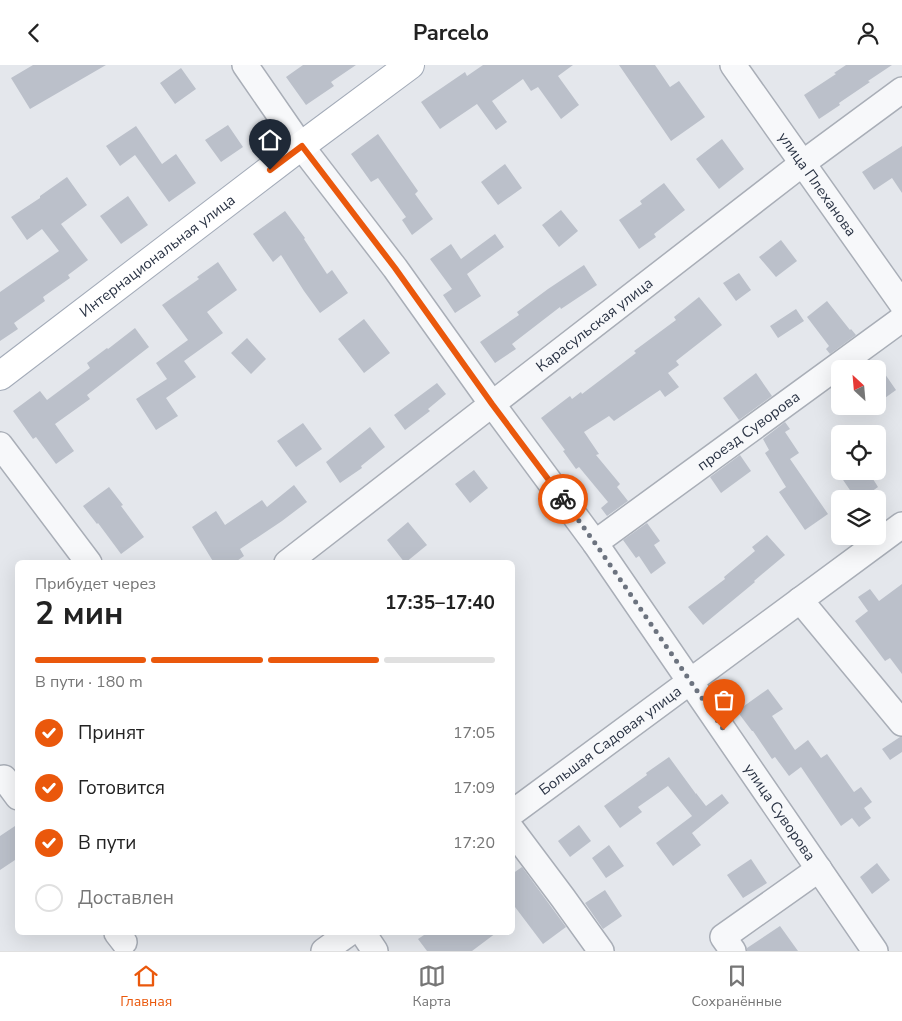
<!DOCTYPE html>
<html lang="ru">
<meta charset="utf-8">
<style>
:root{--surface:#fff;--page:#f6f6f6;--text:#222;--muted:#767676;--line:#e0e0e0;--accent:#ea580c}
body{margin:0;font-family:"Nunito Sans",sans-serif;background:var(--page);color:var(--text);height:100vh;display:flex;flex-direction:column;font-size:19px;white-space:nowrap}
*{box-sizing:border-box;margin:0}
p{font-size:16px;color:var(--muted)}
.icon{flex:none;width:28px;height:28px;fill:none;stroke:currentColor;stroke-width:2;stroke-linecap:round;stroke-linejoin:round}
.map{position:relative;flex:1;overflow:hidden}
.panel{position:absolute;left:15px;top:495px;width:500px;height:375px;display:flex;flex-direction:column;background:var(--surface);border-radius:8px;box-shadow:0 5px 20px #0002}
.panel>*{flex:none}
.needle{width:32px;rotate:334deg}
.tools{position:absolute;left:831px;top:295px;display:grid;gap:10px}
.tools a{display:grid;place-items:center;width:55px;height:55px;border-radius:8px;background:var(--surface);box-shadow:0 5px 20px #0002;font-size:25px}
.pin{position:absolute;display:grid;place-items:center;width:42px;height:42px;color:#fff;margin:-51px -21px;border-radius:50% 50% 50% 0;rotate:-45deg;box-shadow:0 0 5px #0007}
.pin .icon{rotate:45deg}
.courier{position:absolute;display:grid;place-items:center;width:50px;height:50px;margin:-25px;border:4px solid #ea580c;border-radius:50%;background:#fff;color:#222;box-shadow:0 1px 6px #0007}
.head em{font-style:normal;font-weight:700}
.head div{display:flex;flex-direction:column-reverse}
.head{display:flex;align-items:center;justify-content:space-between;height:85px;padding:0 20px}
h1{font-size:32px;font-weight:700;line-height:38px}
.bar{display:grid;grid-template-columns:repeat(4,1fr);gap:8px 5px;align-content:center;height:60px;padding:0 20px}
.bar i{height:6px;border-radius:4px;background:var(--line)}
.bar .selected{background:var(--accent)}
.bar p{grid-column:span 4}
ol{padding:0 20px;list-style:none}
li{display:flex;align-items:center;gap:15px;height:55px}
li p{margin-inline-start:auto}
li .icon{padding:5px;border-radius:50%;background:var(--accent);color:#fff;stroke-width:4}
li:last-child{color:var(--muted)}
li i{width:28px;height:28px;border:2px solid var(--line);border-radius:50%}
header{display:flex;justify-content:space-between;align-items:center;height:65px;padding:0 20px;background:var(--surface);font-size:22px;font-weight:700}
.dock{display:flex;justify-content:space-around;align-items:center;height:70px;border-top:1px solid var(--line);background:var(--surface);font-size:14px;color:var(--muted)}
.dock a{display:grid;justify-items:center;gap:2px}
.dock .selected{color:var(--accent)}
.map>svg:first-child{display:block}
.building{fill:#bbc0ca}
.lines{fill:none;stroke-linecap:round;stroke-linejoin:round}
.minor-casing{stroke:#a9aeb7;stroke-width:28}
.major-casing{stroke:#a3abb8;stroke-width:30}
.minor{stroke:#f7f8fa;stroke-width:25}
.major{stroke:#fff;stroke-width:28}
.done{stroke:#6c737f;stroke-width:5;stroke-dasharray:0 9}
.route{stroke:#ea580c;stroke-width:6}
.labels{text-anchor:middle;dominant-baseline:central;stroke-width:4;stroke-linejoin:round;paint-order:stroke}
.street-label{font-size:15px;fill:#2b3445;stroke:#f4f6f9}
</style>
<header><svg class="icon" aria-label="back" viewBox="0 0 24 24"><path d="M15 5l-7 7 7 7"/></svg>Parcelo<svg class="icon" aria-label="person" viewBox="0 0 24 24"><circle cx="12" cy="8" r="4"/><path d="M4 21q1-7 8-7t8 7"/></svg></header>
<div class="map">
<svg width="902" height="886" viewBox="0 0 902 886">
<rect width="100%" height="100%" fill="#e4e7ec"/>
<path class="building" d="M 33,0 L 106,0 L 30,44 L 11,13 Z
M 303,0 L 356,0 L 331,17 L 334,21 L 306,40 L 286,12 Z
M 483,0 L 573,0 L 558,11 L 579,40 L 561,54 L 538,22 L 531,26 L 523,14 L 492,36 L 507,57 L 496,65 L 477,39 L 440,64 L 421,37 L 465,7 L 467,11 Z
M 619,0 L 655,0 L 670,22 L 679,16 L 705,52 L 671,76 Z
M 846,0 L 892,0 L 868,16 L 870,17 L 839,38 L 840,40 L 819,54 L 804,30 L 836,9 L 834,8 Z
M 181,3 L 196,24 L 175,39 L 160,18 Z
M 228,60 L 243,82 L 221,97 L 205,75 Z
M 136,61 L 162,99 L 176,89 L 196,118 L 169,137 L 135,90 L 120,101 L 106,81 Z
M 378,69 L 418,126 L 415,129 L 433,154 L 412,170 L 402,155 L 406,152 L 378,113 L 371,117 L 351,89 Z
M 722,74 L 744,104 L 719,124 L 696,94 Z
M 902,81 L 902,128 L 892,113 L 874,125 L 862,107 Z
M 505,99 L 522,123 L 498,140 L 481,117 Z
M 67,112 L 87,140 L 61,159 L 88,195 L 68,210 L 70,213 L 43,232 L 45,236 L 14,258 L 18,264 L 0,276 L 0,227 L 59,186 L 42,164 L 27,175 L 11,152 L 40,133 L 40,131 Z
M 664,118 L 685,145 L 654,169 L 656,172 L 639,184 L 619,155 L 642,139 L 640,136 Z
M 128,131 L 148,160 L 121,179 L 100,151 Z
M 561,145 L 578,166 L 559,182 L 542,160 Z
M 285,146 L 305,173 L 304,174 L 327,209 L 332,205 L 348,228 L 320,248 L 304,226 L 281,190 L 273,197 L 253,169 Z
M 495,169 L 504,182 L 467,209 L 481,231 L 455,248 L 443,230 L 452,224 L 430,194 L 451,179 L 461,194 Z
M 781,175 L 797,196 L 776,212 L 759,192 Z
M 218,197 L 237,225 L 207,247 L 223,268 L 184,296 L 196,312 L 166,333 L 178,351 L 156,365 L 136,334 L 167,314 L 156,298 L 188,275 L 162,240 L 199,214 L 197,212 Z
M 584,200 L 597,220 L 561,244 L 560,242 L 512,279 L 516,284 L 495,298 L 480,277 L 519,250 L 517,247 L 548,224 Z
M 739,208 L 751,225 L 736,236 L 723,218 Z
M 699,232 L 722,260 L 676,296 L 679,300 L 668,308 L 679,322 L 665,332 L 660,325 L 614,356 L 609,351 L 584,367 L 599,389 L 596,390 L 620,419 L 617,422 L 628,436 L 607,451 L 601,443 L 608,437 L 579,402 L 576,404 L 563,386 L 565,385 L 541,353 L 570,331 L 572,334 L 581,327 L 582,329 L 636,288 L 634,286 L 676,255 L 674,252 Z
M 827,236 L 850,265 L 851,264 L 856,270 L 830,289 L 826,284 L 829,281 L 807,252 Z
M 796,244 L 804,256 L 778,273 L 770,261 Z
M 364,254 L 390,288 L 364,308 L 338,274 Z
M 135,263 L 149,282 L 87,330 L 90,334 L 55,359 L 74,386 L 56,399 L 36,372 L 33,374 L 13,346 L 40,326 L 47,335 L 90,303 L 87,298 L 107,283 L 108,284 Z
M 247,273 L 266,294 L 251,309 L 231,288 Z
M 870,295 L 877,304 L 858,304 Z
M 878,299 L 896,325 L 878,338 Z
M 756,308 L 772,331 L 739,355 L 723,333 Z
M 437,318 L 446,329 L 428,344 L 430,346 L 405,365 L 394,350 Z
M 785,357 L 790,364 L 785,367 L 799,388 L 790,394 L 828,449 L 805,465 L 779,427 L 786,422 L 765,388 L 769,385 L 763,374 Z
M 303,358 L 322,384 L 296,402 L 277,376 Z
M 370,362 L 385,382 L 361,401 L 362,403 L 340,418 L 326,397 Z
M 740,390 L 751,406 L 721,428 L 710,412 Z
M 474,405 L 488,423 L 470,438 L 455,419 Z
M 837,406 L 868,406 L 878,422 L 861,434 L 856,434 Z
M 294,420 L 307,437 L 282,456 L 240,484 L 244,491 L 234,498 L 214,498 L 192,462 L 216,446 L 225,460 L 262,435 L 267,442 Z
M 109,422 L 123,440 L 121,441 L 144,472 L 121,489 L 98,458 L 97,459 L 83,441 Z
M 408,457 L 427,480 L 405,498 L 387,475 Z
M 647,458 L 660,476 L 654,480 L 666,498 L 651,509 L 639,491 L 636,493 L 623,475 Z
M 767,470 L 785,490 L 754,516 L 755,517 L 703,560 L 688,542 L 725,514 L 724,512 L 755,486 L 752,482 Z
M 902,519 L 902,609 L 890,593 L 885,596 L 855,556 L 868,546 L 858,532 L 870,524 L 879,536 Z
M 768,624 L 783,644 L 772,651 L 795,685 L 808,675 L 821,693 L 827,689 L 854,727 L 861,722 L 872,737 L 864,743 L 871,753 L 859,762 L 852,753 L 841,761 L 801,702 L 789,711 L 775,692 L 772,694 L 753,666 L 752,666 L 737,646 Z
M 900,672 L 902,672 L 902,687 L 890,695 L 882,684 Z
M 669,692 L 696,729 L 696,728 L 706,741 L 722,729 L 729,738 L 692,768 L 701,780 L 673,801 L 656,778 L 692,751 L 668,721 L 638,742 L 642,747 L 620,763 L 604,741 L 647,710 L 646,708 Z
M 18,759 L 18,793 L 0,805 L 0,771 Z
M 579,760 L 591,776 L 570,792 L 558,776 Z
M 609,780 L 624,801 L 606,813 L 592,793 Z
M 751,794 L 767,818 L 743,833 L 727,810 Z
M 877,798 L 890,815 L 872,829 L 860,812 Z
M 522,802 L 566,862 L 543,879 L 512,838 L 512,809 Z
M 605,825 L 622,851 L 603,864 L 585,838 Z
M 780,861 L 798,886 L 747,886 L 747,883 Z
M 427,868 L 496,868 L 472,886 L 427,886 L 418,874 Z"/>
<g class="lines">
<defs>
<g id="minor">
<path id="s1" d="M 245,0 L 301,81 L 395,203 L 492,339 L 595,478 L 875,886"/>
<path id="s2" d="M 733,0 L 902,239"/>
<path d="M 0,380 L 89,498"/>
<path id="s3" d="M 595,478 L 902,254"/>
<path id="s4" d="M 287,498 L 803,98 L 902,25"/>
<path d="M 800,535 L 902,658"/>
<path d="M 4,713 L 18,732"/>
<path id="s5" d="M 512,748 L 902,460"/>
<path d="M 512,765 L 563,833 L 601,886"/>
<path d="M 117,868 L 124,877"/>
<path d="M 363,868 L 375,886"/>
<path d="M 324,886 L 349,868"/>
<path d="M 733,886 L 723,872 L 819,804"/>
</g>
<g id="major">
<path id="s6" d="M 0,311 L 301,81 L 410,0"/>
</g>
</defs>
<use href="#minor" class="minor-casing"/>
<use href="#major" class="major-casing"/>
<use href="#minor" class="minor"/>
<use href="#major" class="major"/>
</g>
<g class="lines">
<path class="done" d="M 563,434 L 595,478 L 724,665"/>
<path class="route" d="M 270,105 L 302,81 L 395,203 L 492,339 L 563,434"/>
</g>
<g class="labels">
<g class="street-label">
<text stroke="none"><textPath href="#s2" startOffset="146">улица Плеханова</textPath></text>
<text stroke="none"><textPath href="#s6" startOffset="198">Интернациональная улица</textPath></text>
<text stroke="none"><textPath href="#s4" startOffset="389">Карасульская улица</textPath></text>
<text stroke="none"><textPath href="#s3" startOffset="190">проезд Суворова</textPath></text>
<text stroke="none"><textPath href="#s5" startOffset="122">Большая Садовая улица</textPath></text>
<text stroke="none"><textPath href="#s1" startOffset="919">улица Суворова</textPath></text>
</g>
</g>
</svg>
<div class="tools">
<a><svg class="needle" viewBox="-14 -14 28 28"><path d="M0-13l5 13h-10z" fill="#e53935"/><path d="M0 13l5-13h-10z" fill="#767676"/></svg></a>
<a><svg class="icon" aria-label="locate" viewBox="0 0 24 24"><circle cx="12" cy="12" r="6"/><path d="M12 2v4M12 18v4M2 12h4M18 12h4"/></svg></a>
<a><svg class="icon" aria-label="layers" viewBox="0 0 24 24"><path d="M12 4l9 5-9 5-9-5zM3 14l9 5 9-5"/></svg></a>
</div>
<div class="pin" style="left:724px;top:665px;background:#ea580c"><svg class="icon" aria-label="bag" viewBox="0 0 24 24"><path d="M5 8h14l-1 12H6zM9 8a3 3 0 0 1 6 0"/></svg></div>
<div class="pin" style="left:270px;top:105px;background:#1f2937"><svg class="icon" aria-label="home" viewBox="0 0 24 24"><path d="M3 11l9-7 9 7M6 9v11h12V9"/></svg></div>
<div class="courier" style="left:563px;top:434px"><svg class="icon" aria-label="bike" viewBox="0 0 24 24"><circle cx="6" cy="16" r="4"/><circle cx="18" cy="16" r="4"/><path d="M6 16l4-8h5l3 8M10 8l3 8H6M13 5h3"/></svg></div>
<section class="panel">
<div class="head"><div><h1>2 мин</h1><p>Прибудет через</p></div><em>17:35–17:40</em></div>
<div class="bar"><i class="selected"></i><i class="selected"></i><i class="selected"></i><i></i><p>В пути · 180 m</p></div>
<ol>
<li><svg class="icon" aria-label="check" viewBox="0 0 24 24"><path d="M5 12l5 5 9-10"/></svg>Принят<p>17:05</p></li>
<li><svg class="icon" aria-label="check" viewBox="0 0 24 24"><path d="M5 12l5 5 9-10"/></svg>Готовится<p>17:09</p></li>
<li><svg class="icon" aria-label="check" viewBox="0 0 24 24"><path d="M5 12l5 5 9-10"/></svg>В пути<p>17:20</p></li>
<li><i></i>Доставлен</li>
</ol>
</section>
</div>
<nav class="dock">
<a class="selected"><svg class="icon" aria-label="home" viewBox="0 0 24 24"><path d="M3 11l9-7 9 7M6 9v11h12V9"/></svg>Главная</a>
<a><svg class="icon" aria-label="map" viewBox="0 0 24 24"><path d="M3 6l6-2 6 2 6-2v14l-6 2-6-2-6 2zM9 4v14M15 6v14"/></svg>Карта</a>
<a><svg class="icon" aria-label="saved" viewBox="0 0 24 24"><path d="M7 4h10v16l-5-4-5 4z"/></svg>Сохранённые</a>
</nav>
